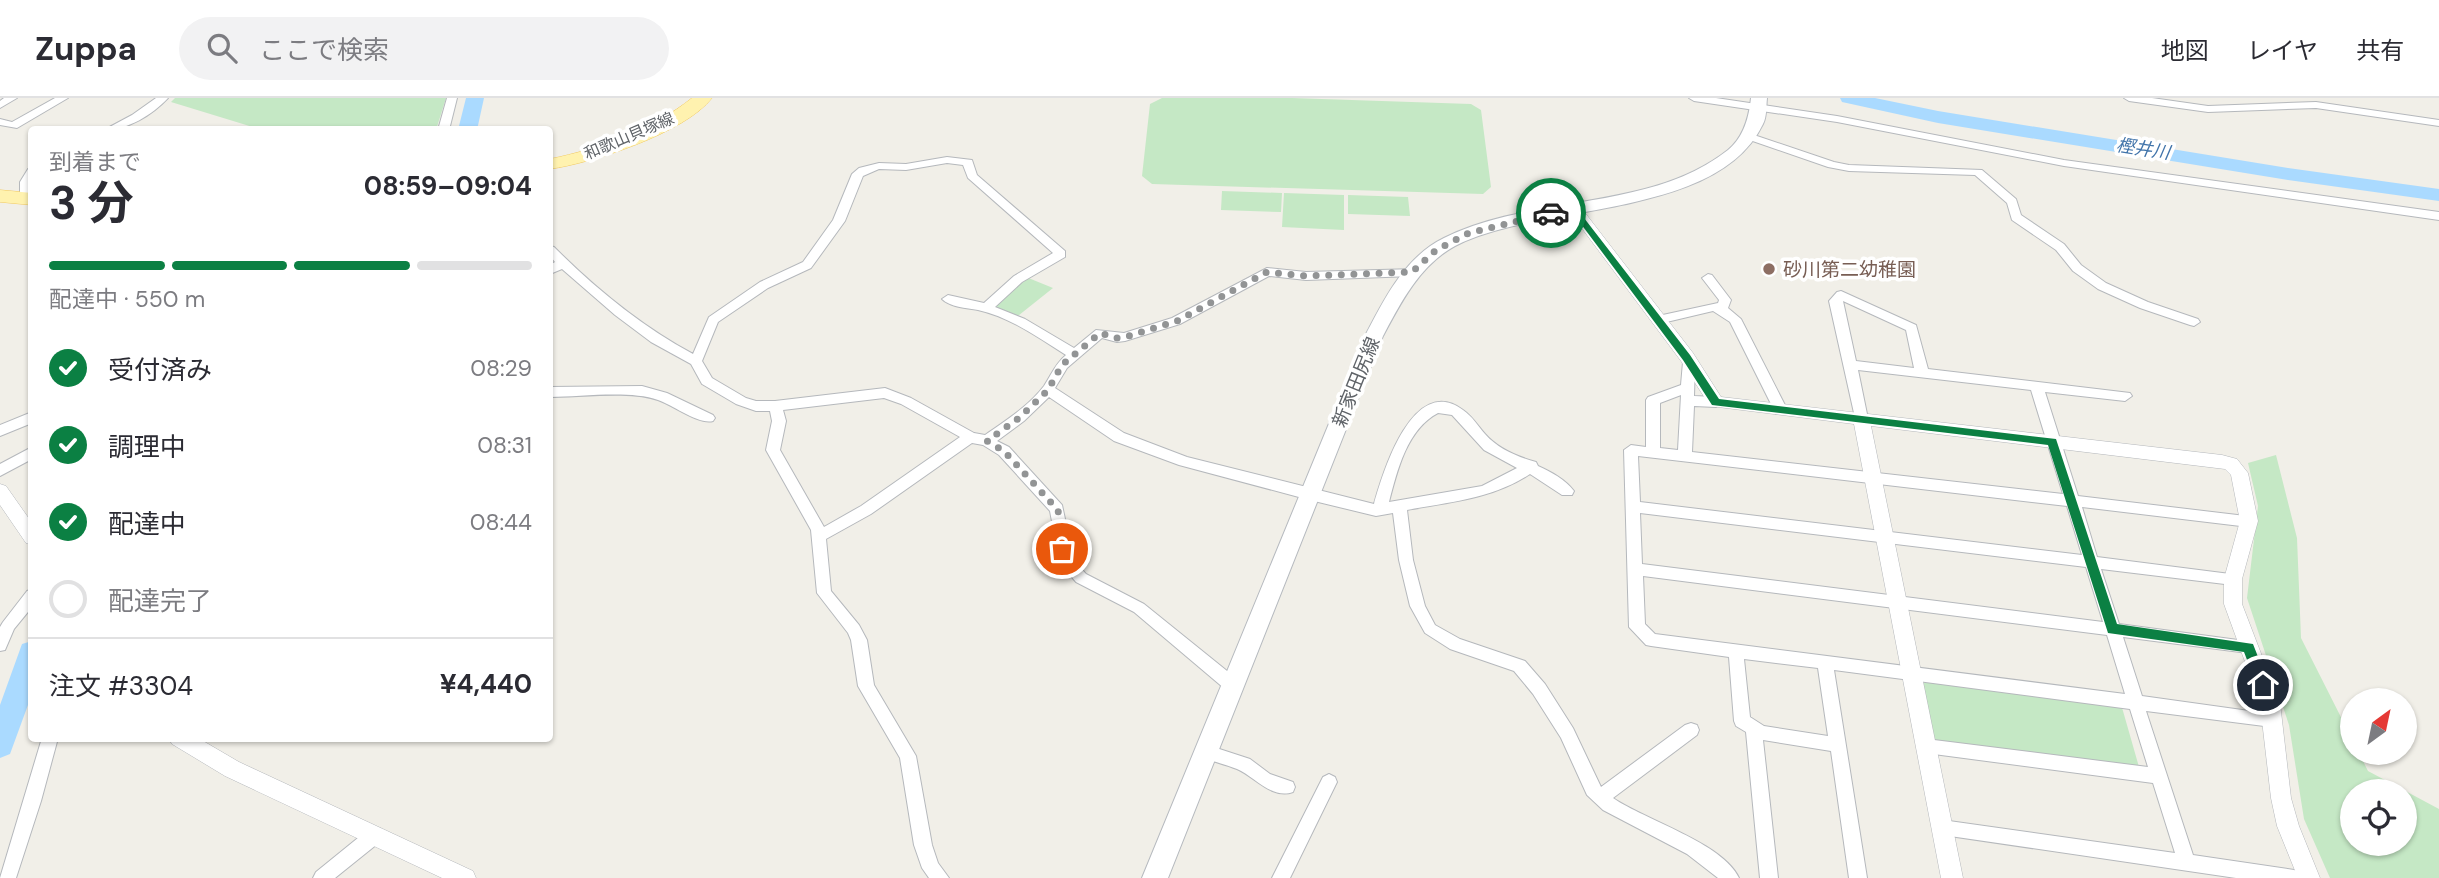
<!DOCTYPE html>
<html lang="ja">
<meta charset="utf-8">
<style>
:root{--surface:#fff;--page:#f2f2f3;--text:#2b2b33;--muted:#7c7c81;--line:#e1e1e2;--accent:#0b8043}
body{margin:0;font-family:"DM Sans","Noto Sans JP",sans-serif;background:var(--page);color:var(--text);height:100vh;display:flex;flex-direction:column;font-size:26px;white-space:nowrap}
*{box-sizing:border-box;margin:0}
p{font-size:23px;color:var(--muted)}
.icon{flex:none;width:38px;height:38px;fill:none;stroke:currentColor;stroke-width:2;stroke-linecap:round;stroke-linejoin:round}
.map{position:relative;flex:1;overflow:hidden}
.details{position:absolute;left:28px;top:28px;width:525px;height:616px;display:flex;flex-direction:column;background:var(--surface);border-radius:7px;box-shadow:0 2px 5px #0004}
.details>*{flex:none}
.needle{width:46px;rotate:33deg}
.buttons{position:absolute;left:2340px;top:590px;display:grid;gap:14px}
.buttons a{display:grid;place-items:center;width:77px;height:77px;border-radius:50%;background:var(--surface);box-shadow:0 2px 5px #0004;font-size:35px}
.pin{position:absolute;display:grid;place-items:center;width:60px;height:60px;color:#fff;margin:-30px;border:4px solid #fff;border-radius:50%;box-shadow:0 2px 7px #0007}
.courier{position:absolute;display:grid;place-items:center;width:70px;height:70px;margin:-35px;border:5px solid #0b8043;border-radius:50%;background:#fff;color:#222;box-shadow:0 2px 9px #0007}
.head em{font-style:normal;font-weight:700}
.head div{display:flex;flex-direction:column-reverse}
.head{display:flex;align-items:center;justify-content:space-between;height:119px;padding:0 21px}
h1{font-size:46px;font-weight:700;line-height:52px}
.bar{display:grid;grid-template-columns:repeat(4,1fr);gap:10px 7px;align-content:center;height:84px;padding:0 21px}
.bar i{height:9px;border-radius:5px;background:var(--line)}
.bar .current{background:var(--accent)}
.bar p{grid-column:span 4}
.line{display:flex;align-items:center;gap:18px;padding:0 21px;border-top:2px solid var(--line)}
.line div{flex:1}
ol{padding:0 21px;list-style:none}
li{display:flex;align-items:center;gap:21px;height:77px}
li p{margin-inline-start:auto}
li .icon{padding:7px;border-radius:50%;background:var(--accent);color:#fff;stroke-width:4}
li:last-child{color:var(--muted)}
li i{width:38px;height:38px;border:4px solid var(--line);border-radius:50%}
header{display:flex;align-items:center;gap:42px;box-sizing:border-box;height:98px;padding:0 35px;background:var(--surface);border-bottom:2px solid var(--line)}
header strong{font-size:33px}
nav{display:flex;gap:38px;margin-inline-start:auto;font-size:24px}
.search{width:490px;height:63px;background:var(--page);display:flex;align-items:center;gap:18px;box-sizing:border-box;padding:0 24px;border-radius:38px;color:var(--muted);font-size:26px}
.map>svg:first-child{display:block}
.green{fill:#c5e8c5;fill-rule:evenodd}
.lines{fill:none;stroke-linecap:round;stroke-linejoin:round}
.river{fill:#aadaff;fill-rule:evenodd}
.minor-casing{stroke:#b5b8bc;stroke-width:2}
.tertiary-casing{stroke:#b5b8bc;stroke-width:1}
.secondary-casing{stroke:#b6babf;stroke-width:2}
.primary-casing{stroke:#f2c960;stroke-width:1}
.minor{fill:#fff;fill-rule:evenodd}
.tertiary{fill:#fff;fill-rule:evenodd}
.secondary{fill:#fff;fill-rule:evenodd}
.primary{fill:#fff2af;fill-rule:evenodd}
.route{fill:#0b8043}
.done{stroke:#929495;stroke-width:7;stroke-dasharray:0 12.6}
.education-dot{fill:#8d6e63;stroke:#fff;stroke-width:2.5}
.labels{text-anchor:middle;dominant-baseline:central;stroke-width:7;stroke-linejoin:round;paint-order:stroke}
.far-street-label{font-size:16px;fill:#5f6368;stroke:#fff}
.far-water-label{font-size:18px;font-style:italic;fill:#4174aa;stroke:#fff}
.education-label{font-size:19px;fill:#785e54;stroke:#fff;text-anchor:start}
.street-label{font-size:19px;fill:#5f6368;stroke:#fff}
</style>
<header>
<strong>Zuppa</strong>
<div class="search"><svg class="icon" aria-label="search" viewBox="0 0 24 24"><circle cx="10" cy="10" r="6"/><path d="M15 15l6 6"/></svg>ここで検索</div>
<nav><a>地図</a><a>レイヤ</a><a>共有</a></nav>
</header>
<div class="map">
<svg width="2439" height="780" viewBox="0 0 2439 780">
<rect width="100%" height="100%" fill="#f1efe8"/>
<path class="green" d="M 175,0 L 446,0 L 436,32 L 259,31 L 171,4 Z
M 1162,0 L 1292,0 L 1471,6 L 1481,12 L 1491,89 L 1483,96 L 1152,86 L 1142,78 L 1150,6 Z
M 1222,93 L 1282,95 L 1281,114 L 1221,112 Z
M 1284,95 L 1344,97 L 1344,132 L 1282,129 Z
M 1348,97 L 1408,99 L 1410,118 L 1348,116 Z
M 1026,179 L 1053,190 L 1014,221 L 992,208 Z
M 2276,357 L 2297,440 L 2301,540 L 2352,641 L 2352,654 L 2359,655 L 2368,673 L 2439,711 L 2439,780 L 2330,780 L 2304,721 L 2289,627 L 2247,500 L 2258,408 L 2248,365 ZM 2352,693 L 2404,693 L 2404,746 L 2352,746 Z
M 1918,580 L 2121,606 L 2139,669 L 1932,645 Z"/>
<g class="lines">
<path class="river" d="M 466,0 L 484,0 L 477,32 L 458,32 Z
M 1840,0 L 1875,0 L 1938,13 L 2288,70 L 2439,91 L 2439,103 L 2288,82 L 1938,25 L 1842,4 Z
M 32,543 L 32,596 L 10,656 L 0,660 L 0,607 L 22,546 Z"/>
<defs>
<path id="minor" d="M 4,0 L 17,0 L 0,10 L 0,3 Z
M 55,0 L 68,0 L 17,30 L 0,27 L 0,21 L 12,24 Z
M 156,0 L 168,0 C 152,17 128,32 104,32 L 132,17 Z
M 447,0 L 457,0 L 449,32 L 438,32 Z
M 1689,0 L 1716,0 L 1837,18 L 2064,62 L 2439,114 L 2439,122 L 2064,68 L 1837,24 L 1694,3 Z
M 2124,0 L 2152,0 L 2208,8 L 2316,4 L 2439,22 L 2439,28 L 2316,10 L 2208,14 L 2129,3 Z
M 1748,35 L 1834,64 L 1849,67 L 1982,72 L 2016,101 L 2021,117 L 2064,146 L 2081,167 L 2106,185 L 2148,204 L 2198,221 L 2200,224 L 2194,228 L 2190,227 L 2140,210 L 2098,191 L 2073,173 L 2056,152 L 2012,122 L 2007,105 L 1975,77 L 1849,73 L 1828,69 L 1744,40 L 1743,38 Z
M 947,59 L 972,62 L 977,77 L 1065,153 L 1065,159 L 1022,184 L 995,209 L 1025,221 L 1074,250 L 1096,232 L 1124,235 L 1172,220 L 1267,170 L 1306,174 L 1416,171 L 1418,174 L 1416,177 L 1412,178 L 1306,182 L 1269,178 L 1180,226 L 1125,243 L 1117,244 L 1102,240 L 1067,270 L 1055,290 L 1124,335 L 1187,359 L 1374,406 C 1383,374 1413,275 1463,312 C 1472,318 1478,328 1485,336 C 1498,351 1518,359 1536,364 L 1538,368 C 1551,374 1565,381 1574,393 L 1572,397 L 1562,397 L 1530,376 C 1492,401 1450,404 1407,412 L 1413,462 L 1425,508 L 1435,527 L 1460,541 L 1525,563 L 1545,586 L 1573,630 L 1601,689 L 1685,627 L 1691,625 L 1697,627 L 1699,632 L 1697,637 L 1613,700 C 1645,722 1723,745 1739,780 L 1718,780 L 1687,756 L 1603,712 L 1587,697 L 1561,640 L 1533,596 L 1514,573 L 1450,551 L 1425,535 L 1410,508 L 1399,462 L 1393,415 L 1376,418 L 1310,402 L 1179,367 L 1114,343 L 1049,299 L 1024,323 L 997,343 L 1009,349 L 1062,407 L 1074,463 L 1086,476 L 1144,506 L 1237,581 L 1239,586 L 1237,591 L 1231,593 L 1225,591 L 1134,514 L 1076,484 L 1060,465 L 1050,413 L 999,357 L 983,347 L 972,345 L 871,416 L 826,441 L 831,493 L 859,527 L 867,542 L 874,587 L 916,658 L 932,747 L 938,765 L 949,780 L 929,780 L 922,770 L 914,747 L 900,660 L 858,588 L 851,542 L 848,535 L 817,495 L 811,432 L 766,352 L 772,323 L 770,313 L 756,313 L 736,306 L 702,286 L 691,266 L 651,244 L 615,217 L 562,171 L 550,176 L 550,167 L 555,164 L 550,158 L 550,148 L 554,149 C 596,191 641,228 693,256 L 709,219 L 760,184 L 803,164 L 833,122 L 852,76 L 859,70 L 879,65 L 906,66 ZM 947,65 L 963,67 L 968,80 L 1053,155 L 1014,178 L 984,205 L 948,197 L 942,201 C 950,209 966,210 978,212 C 1010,219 1039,240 1066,257 C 1055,266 1052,276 1044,288 C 1029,308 1005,323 985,337 L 974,335 L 911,300 L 885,290 L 775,303 L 756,303 L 746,300 L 712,280 L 702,263 L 718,224 L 768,190 L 811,170 L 845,123 L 863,78 L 879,71 L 906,72 ZM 884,300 L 901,306 L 960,339 L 861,408 L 824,429 L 780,352 L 786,323 L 783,312 ZM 1438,315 L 1452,317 L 1484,352 L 1517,370 L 1482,388 L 1389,404 C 1397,373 1407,331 1438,315 Z
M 32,70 L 32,100 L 26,104 L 20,100 L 20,84 L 28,71 Z
M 1708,176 L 1712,177 L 1731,202 L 1728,210 L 1741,221 L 1788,313 L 1786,316 L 1776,316 L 1730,224 L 1713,213 L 1658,226 L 1652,222 L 1658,218 L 1718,205 L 1719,202 L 1702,180 Z
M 1841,193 L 1916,227 L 1928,271 L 2130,295 L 2132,298 L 2125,303 L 2045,294 L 2078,398 L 2254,419 L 2256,423 L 2254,427 L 2249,429 L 2082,409 L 2097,459 L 2238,477 L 2240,481 L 2238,485 L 2233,487 L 2101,471 L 2119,526 L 2253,544 L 2256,549 L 2253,554 L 2248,555 L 2123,539 L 2142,598 L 2278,617 L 2280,622 L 2278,627 L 2272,629 L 2146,613 L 2193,757 L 2294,772 L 2300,774 L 2303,780 L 2236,780 L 1936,736 L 1934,730 L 1936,724 L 1942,722 L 2175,755 L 2153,685 L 1926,655 L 1920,653 L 1918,648 L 1920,643 L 1926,641 L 2148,669 L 2130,611 L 1834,572 L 1867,780 L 1849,780 L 1831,653 L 1763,642 L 1778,780 L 1760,780 L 1746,634 L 1736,628 L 1734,623 L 1729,559 L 1651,548 L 1646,547 L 1629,529 L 1624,352 L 1631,347 L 1646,349 L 1646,302 L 1648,299 L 1681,287 L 1683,264 L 1689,259 L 1695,264 L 1694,298 L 1716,299 L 1723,304 L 1716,309 L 1694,308 L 1692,354 L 2063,396 L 2031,292 L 1858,272 L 1868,321 L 1866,324 L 1856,324 L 1829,203 L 1837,194 ZM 1843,203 L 1906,232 L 1914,270 L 1856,263 ZM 1681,297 L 1678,352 L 1660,350 L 1660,305 ZM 1638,358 L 2067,408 L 2082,457 L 1640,404 ZM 1640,415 L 2086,469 L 2103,524 L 1642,466 ZM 1643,478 L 2107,537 L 2125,596 L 1655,536 L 1645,526 ZM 1744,561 L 1818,570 L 1828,638 L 1764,628 L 1750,619 Z
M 642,288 L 667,295 L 713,317 L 715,320 L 713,323 C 699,327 673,307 658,302 C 630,292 580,299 550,299 L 550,289 Z
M 32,314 L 32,325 L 0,338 L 0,327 Z
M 32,349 L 32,361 L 0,378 L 0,366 Z
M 32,491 L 32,509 L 14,531 L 5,552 L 0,553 L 0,529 L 3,524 L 27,493 Z
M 42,640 L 58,640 L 41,703 L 16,780 L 0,780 Z
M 1204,646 L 1250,661 L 1270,676 L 1293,684 L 1295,689 L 1293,694 C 1272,702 1254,678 1237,671 C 1224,666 1211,663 1198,658 L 1196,653 L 1198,648 Z
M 1329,676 L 1335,679 L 1337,684 L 1290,780 L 1272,780 L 1323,679 Z
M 375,729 L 381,731 L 384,737 L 381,743 L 335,780 L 313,780 L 316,774 L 369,731 Z"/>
<path id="tertiary" d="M 1574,105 L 1579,107 L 1693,255 L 1721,299 L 2222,357 L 2237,361 L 2248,375 L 2258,423 L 2242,481 L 2242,506 L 2280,605 L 2291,700 L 2299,728 L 2320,780 L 2298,780 L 2277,728 L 2271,700 L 2260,605 L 2224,506 L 2224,481 L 2240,423 L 2231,377 L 2225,371 L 1871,328 L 1963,780 L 1941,780 L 1854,326 L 1710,308 L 1681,263 L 1569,113 L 1567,110 L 1569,107 Z
M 0,386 L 6,388 L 32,425 L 32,447 L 26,445 L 0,407 Z
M 169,640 L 198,640 L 239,664 L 473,773 L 476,780 L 442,780 L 225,678 L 172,646 Z"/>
<path id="secondary" d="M 1751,0 L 1767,0 C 1766,8 1767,19 1763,26 C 1717,122 1540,104 1455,148 C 1420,167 1401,204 1383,238 L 1168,780 L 1142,780 L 1365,238 C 1384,201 1405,159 1444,140 C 1531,96 1650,114 1728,52 C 1744,39 1749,19 1751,0 Z"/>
<path id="primary" d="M 692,0 L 712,0 C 685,35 592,65 550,71 L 550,61 C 599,51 652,32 692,0 Z
M 0,92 L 32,95 L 32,107 L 0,104 Z"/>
</defs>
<use href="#minor" class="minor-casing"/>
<use href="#tertiary" class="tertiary-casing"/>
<use href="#secondary" class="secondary-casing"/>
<use href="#primary" class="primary-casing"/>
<use href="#minor" class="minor"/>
<use href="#tertiary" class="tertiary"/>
<use href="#secondary" class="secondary"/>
<use href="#primary" class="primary"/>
</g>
<path class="route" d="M 1574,107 L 1690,257 L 1719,301 L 2056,341 L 2117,526 L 2253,546 L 2269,587 L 2267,590 L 2258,590 L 2244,554 L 2108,535 L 2048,347 L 1712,307 L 1683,262 L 1572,114 L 1551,118 L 1546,115 Z"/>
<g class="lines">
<path class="done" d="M 1062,451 L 1061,420 L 1057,411 L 1004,353 L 987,343 L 1019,320 L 1048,292 L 1062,267 L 1100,235 L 1117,240 L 1125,239 L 1177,223 L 1267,174 L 1306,178 L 1412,174 L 1436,152 L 1469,135 L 1551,115"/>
</g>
<circle class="education-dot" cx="1769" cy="171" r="7"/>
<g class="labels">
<g class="far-street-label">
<text transform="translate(629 38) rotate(-23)">和歌山貝塚線</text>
</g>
<g class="far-water-label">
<text transform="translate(2143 51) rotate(9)">樫井川</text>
</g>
<g class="education-label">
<text x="1783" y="171">砂川第二幼稚園</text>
</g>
<g class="street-label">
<text transform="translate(1356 284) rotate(-68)">新家田尻線</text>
</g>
</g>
</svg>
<div class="buttons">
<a><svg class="needle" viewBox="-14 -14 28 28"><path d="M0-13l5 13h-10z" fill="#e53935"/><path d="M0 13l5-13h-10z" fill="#7c7c81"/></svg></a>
<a><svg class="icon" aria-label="locate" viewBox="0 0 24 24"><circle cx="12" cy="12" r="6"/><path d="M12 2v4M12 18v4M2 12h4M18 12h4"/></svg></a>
</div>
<div class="pin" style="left:1062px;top:451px;background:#ea580c"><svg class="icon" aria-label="bag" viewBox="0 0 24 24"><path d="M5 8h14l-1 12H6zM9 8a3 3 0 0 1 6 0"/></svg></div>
<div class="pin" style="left:2263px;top:587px;background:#1f2937"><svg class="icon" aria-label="home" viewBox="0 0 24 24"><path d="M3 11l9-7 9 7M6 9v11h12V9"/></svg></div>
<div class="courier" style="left:1551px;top:115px"><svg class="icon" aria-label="car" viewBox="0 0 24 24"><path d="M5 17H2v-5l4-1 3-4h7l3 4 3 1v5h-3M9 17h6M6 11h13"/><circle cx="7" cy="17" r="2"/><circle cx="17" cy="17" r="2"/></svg></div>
<section class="details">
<div class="head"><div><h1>3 分</h1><p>到着まで</p></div><em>08:59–09:04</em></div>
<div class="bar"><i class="current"></i><i class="current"></i><i class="current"></i><i></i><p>配達中 · 550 m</p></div>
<ol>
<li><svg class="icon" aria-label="check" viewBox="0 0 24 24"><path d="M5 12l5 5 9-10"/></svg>受付済み<p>08:29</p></li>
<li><svg class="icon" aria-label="check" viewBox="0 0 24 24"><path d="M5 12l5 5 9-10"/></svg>調理中<p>08:31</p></li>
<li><svg class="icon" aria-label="check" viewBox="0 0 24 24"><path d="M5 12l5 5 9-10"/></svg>配達中<p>08:44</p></li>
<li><i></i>配達完了</li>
</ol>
<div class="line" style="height:91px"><div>注文 #3304</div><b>¥4,440</b></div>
</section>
</div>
